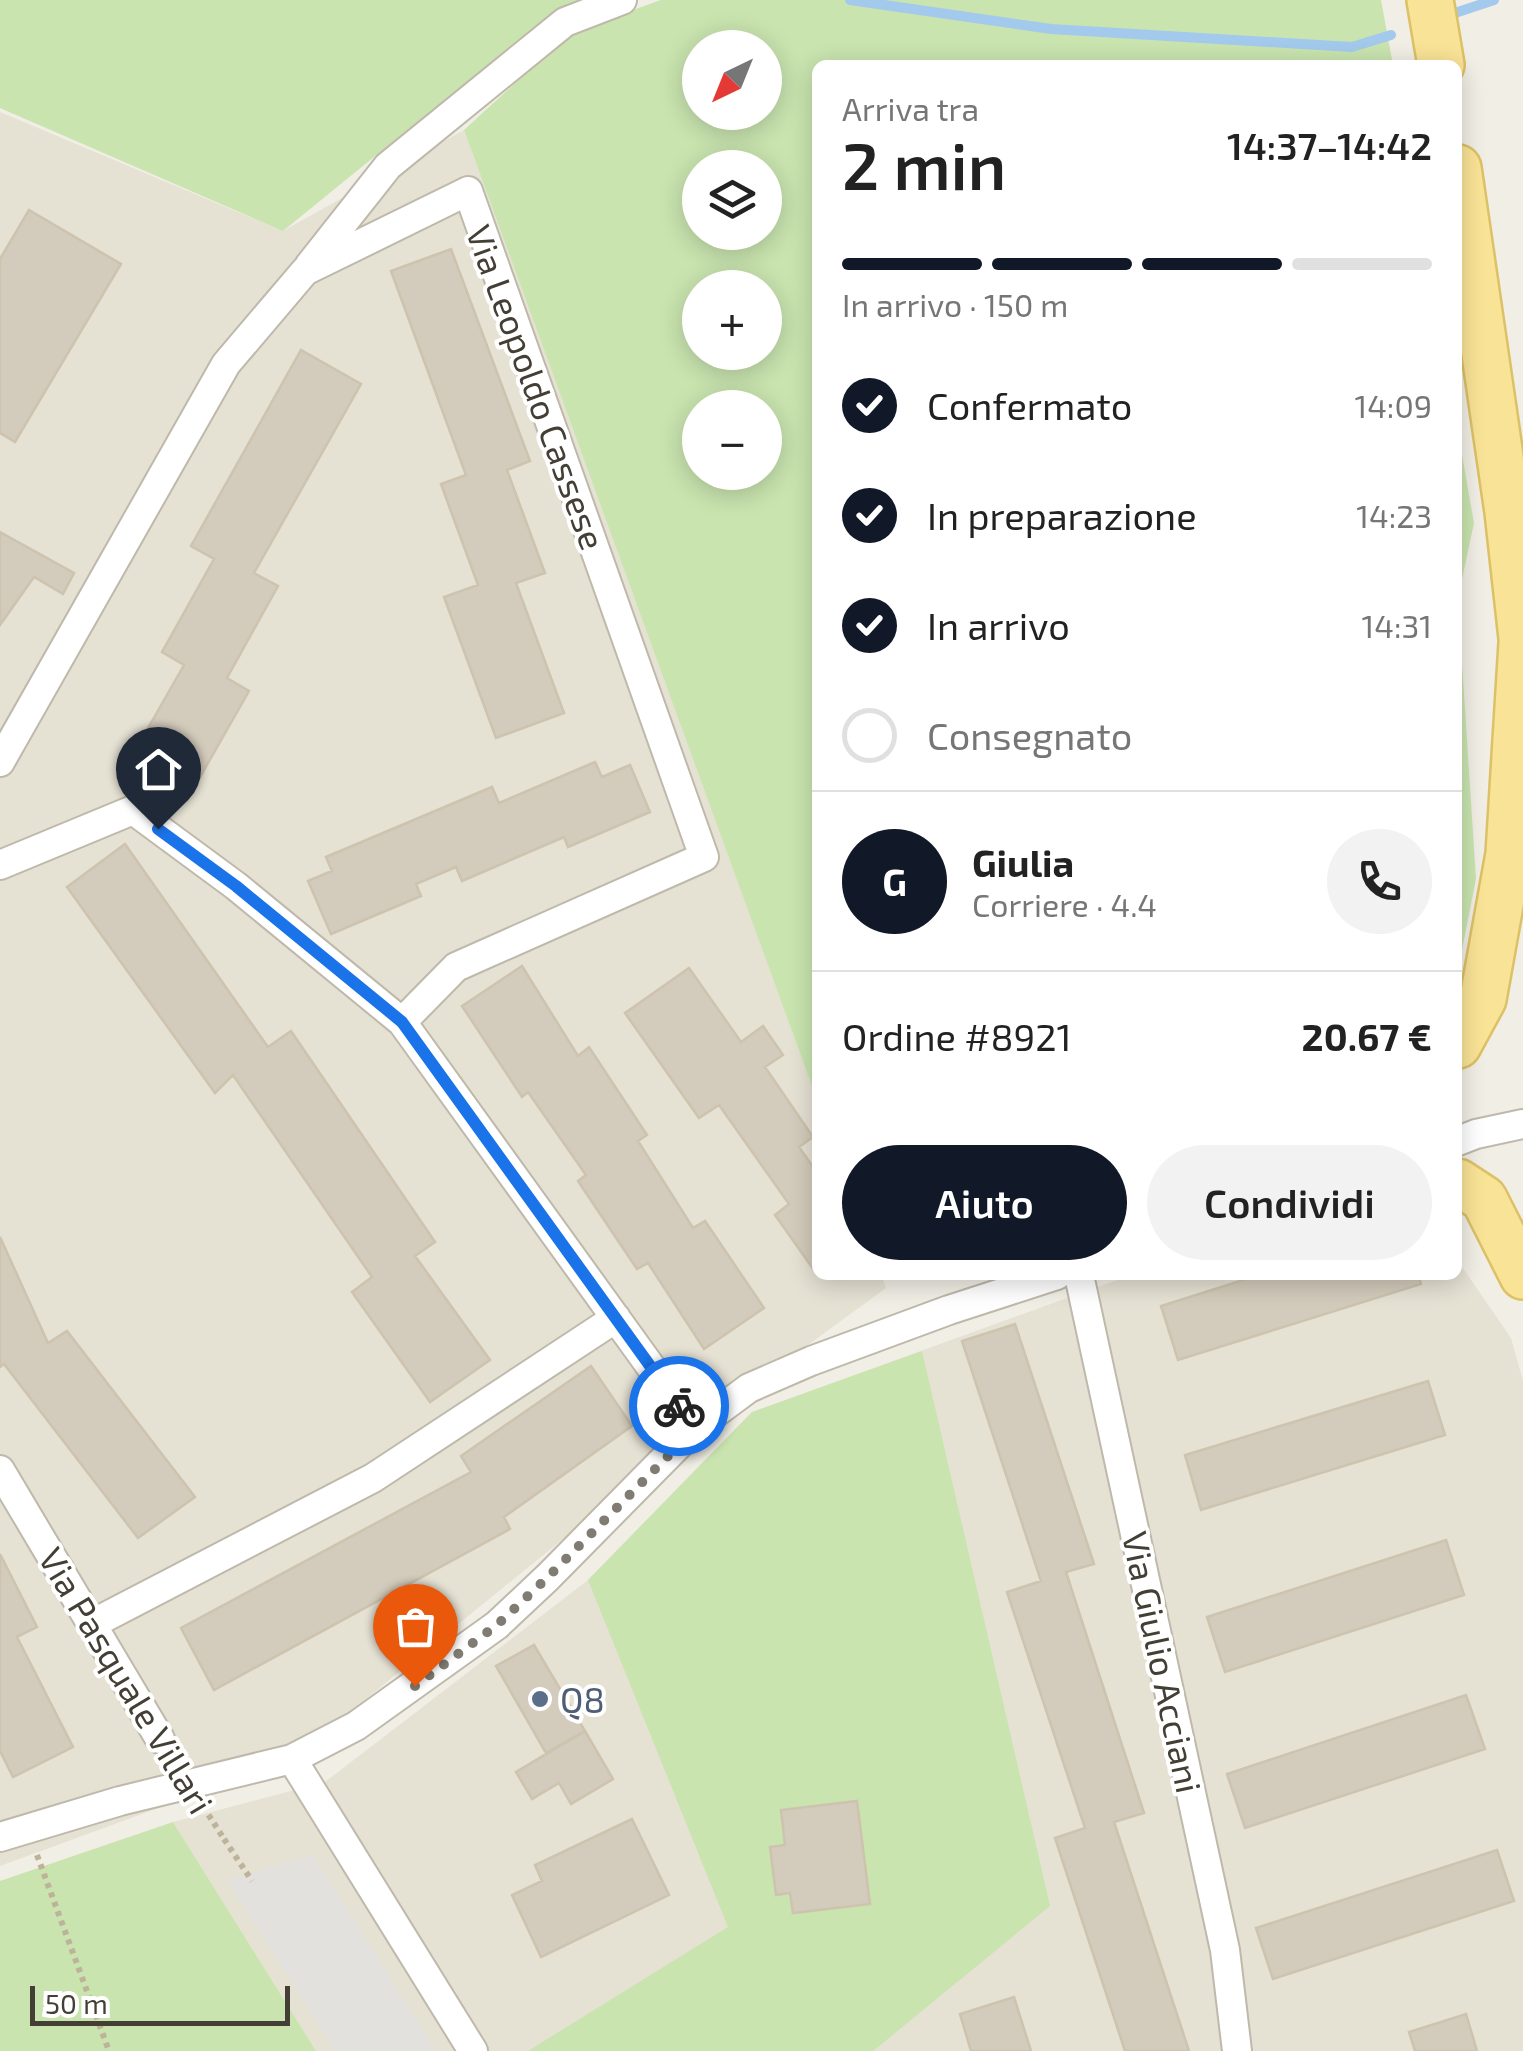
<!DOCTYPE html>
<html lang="it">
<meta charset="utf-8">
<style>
:root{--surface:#fff;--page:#f2f2f2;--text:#222;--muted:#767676;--line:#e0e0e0;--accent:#111827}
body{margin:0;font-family:"Exo 2",sans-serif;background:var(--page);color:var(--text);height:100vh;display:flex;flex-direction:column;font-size:38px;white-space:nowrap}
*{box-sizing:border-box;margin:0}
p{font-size:32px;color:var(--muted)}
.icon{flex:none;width:55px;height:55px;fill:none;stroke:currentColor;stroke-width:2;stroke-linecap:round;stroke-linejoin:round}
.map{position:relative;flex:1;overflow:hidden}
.details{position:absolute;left:812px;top:60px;width:650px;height:1220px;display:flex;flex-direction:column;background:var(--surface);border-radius:15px;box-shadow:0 5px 25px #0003}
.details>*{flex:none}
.needle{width:65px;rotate:223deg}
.controls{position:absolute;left:682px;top:30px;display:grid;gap:20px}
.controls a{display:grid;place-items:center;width:100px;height:100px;border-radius:50%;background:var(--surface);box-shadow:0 5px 25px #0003;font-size:50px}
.scale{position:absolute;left:30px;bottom:25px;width:260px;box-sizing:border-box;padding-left:10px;border:5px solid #433f35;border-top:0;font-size:28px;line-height:35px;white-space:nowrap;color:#433f35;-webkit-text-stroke:8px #fff;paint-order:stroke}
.pin{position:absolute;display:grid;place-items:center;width:85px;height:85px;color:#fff;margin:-102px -42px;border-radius:50% 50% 50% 0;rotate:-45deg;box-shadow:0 0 10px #0007}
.pin .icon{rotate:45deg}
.courier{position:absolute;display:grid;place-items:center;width:100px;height:100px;margin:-50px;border:8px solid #1a73e8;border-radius:50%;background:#fff;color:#222;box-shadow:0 2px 12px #0007}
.summary em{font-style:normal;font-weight:600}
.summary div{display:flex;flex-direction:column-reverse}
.summary{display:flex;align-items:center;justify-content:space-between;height:170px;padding:0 30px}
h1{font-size:65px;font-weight:600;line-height:75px}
.bar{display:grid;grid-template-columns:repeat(4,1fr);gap:15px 10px;align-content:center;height:120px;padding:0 30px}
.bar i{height:12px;border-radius:8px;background:var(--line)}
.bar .current{background:var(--accent)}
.bar p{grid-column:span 4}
.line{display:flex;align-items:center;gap:25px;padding:0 30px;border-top:2px solid var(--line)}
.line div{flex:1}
.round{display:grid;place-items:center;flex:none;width:105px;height:105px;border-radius:52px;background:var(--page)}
ol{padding:0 30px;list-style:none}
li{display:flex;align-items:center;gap:30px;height:110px}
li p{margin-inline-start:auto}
li .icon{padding:10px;border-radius:50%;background:var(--accent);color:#fff;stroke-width:4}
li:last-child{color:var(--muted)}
li i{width:55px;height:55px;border:5px solid var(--line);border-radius:50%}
.button{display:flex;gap:20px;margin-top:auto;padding:20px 30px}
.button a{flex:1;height:115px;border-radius:60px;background:var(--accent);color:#fff;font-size:40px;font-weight:600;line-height:115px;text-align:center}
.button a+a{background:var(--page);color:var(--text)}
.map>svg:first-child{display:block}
.residential{fill:#e5e1d3}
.green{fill:#c9e4af;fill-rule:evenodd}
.parking{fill:#e2e1dd}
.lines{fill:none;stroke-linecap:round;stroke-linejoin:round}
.stream{stroke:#a3caec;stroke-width:10}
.building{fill:#d3cbbb;stroke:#cdc3ae;stroke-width:2.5}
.street-casing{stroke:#bfb9ab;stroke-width:32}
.primary-casing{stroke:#ddc167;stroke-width:50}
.path{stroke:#bdb39a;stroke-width:6;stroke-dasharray:5 5;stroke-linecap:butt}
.street{stroke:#fff;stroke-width:28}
.primary{stroke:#f9e396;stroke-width:45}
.path-bridge{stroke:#bdb39a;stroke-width:6;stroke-dasharray:5 5;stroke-linecap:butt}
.done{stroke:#807c73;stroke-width:10;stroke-dasharray:0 18}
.route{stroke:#1a73e8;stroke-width:12}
.service-dot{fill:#5c6f8a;stroke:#fff;stroke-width:4}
.labels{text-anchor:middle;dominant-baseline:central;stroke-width:8;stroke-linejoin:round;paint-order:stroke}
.street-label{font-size:35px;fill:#433f35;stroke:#fff}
.service-label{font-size:35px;fill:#4e5e75;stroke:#fff;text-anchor:start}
</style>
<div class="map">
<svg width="1523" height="2051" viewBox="0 0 1523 2051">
<rect width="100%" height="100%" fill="#f1eee5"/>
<path class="residential" d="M 0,112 L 283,231 L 464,130 L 817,1100 L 818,1275 L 881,1275 L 886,1288 L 749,1388 L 292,1759 L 0,1866 Z
M 1458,1261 L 1511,1338 L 1523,1381 L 1523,2051 L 316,2051 L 173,1822 L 325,1782 L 588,1580 L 752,1412 L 1131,1275 L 1458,1275 Z"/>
<path class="green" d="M 0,0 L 589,0 L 546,17 L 283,231 L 0,108 Z
M 661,0 L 1381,0 L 1393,65 L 818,65 L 817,1100 L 464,130 L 571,32 ZM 700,48 L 765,48 L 765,112 L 700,112 ZM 700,168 L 765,168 L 765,232 L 700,232 ZM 700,288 L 765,288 L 765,352 L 700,352 ZM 700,408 L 765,408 L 765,472 L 700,472 Z
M 1458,432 L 1474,523 L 1458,598 Z
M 1458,601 L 1476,879 L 1458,970 Z
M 922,1351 L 1050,1906 L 873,2051 L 528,2051 L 728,1927 L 588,1580 L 752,1412 Z
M 173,1822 L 316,2051 L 0,2051 L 0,1881 Z"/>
<path class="parking" d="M 313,1855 L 436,2051 L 335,2051 L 227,1880 Z"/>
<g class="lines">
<path class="stream" d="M 850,0 L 1051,29 L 1352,47 L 1391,35
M 1455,13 L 1494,0"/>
</g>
<path class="building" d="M 29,210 L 121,264 L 15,442 L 0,433 L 0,259 Z
M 451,249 L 530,461 L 507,470 L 545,573 L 516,583 L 564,713 L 496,738 L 444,597 L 478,585 L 441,484 L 466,475 L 391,271 Z
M 301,350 L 361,384 L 254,573 L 278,586 L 227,678 L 249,691 L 187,800 L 127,765 L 184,665 L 162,652 L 214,559 L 191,546 Z
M 0,532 L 74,573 L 63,594 L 34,577 L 0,625 Z
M 595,762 L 602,777 L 630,765 L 650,812 L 568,847 L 564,837 L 462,881 L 456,867 L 416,884 L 421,896 L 331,934 L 308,881 L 332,871 L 326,857 L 492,787 L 499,803 Z
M 125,844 L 268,1047 L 291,1031 L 435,1242 L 415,1256 L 490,1360 L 430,1402 L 352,1292 L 372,1277 L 233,1075 L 215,1093 L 67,887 Z
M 522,966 L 578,1056 L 589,1047 L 647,1135 L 638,1141 L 693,1228 L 705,1221 L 764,1308 L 704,1349 L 648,1263 L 637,1269 L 578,1181 L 586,1175 L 528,1092 L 522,1097 L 462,1006 Z
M 689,968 L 741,1042 L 763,1026 L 783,1055 L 765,1067 L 813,1137 L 799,1147 L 818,1174 L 816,1273 L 775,1215 L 789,1204 L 719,1105 L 699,1118 L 625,1013 Z
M 0,1237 L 48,1343 L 67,1331 L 195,1497 L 138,1538 L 4,1364 L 0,1367 Z
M 1259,1275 L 1418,1275 L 1421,1284 L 1178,1360 L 1161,1306 Z
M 1015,1324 L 1094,1564 L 1066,1572 L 1144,1813 L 1114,1822 L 1189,2051 L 1125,2051 L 1055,1838 L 1085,1828 L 1007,1592 L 1041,1581 L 962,1341 Z
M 591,1366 L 632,1426 L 504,1517 L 510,1529 L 214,1690 L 181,1628 L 471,1472 L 461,1456 Z
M 1428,1381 L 1445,1435 L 1201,1510 L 1185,1455 Z
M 1446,1540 L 1464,1595 L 1225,1672 L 1207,1617 Z
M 0,1554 L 37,1627 L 17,1637 L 73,1747 L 13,1777 L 0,1751 Z
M 534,1645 L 585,1731 L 546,1753 L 496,1666 Z
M 1466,1695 L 1485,1749 L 1245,1828 L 1227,1774 Z
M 585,1731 L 613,1779 L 571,1804 L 559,1783 L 532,1799 L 516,1772 Z
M 857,1801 L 870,1904 L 793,1913 L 790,1893 L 776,1895 L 770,1847 L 785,1845 L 781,1810 Z
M 632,1819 L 669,1895 L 541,1957 L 512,1895 L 542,1881 L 535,1865 Z
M 1497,1850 L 1514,1901 L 1273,1979 L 1256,1928 Z
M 1014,1997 L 1031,2051 L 971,2051 L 960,2014 Z
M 1466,2014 L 1477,2051 L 1415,2051 L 1409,2032 Z"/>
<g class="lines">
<defs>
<path id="street" d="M 309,266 L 388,166 L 565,22 L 622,0
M 0,762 L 226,364 L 305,271 L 468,191 L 704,857 L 456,967 L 402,1022
M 0,865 L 133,810 L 236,886 L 402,1022 L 695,1428
M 1458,1141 L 1476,1134 L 1523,1124
M 1079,1275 L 1225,1950 L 1237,2051
M 0,1470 L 160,1739
M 92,1624 L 373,1478 L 616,1318
M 292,1759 L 473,2051
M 0,1837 L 120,1801 L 292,1759 L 356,1726 L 497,1625 L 548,1577 L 695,1428 L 749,1388 L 811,1361 L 949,1310 L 1057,1275"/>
<path id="primary" d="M 1430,0 L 1441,65
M 1458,168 L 1508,512 L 1523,647
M 1458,1045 L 1483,999 L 1509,854 L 1522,643
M 1458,1182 L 1484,1199 L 1523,1276"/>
</defs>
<use href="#street" class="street-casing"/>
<use href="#primary" class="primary-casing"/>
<path class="path" d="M 224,1839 L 252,1881
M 37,1855 L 109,2051"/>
<use href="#street" class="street"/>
<use href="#primary" class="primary"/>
<path class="path-bridge" d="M 160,1739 L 224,1839"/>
</g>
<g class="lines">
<path class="done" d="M 415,1686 L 497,1625 L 548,1577 L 696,1428 L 679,1406"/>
<path class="route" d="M 158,829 L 236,886 L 402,1022 L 679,1406"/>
</g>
<circle class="service-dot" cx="540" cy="1699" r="10"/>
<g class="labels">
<g class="street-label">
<text transform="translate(537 387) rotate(70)">Via Leopoldo Cassese</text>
<text transform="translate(1163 1662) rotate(78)">Via Giulio Acciani</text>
<text transform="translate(127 1680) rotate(59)">Via Pasquale Villari</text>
</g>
<g class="service-label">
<text x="560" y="1699">Q8</text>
</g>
</g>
</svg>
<div class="controls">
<a><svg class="needle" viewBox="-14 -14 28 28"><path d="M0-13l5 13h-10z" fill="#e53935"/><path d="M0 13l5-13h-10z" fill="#767676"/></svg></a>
<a><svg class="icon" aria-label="layers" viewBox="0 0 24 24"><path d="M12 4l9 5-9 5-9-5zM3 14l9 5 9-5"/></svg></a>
<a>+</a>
<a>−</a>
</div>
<div class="scale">50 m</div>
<div class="pin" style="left:415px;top:1686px;background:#ea580c"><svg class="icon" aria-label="bag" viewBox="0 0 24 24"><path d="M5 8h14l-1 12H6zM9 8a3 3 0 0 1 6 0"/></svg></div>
<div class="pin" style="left:158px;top:829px;background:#1f2937"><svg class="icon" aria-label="home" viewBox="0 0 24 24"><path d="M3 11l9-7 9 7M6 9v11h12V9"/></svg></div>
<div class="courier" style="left:679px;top:1406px"><svg class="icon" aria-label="bike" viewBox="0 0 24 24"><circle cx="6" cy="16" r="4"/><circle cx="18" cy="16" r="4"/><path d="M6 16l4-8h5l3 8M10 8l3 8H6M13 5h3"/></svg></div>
<section class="details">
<div class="summary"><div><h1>2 min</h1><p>Arriva tra</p></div><em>14:37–14:42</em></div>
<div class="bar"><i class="current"></i><i class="current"></i><i class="current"></i><i></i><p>In arrivo · 150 m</p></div>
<ol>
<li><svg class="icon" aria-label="check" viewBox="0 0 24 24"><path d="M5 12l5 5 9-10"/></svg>Confermato<p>14:09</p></li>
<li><svg class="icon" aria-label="check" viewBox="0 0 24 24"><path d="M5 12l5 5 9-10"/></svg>In preparazione<p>14:23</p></li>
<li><svg class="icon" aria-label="check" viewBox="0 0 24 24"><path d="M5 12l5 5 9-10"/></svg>In arrivo<p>14:31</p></li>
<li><i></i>Consegnato</li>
</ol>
<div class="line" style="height:180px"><b class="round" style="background:var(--accent);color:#fff">G</b><div><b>Giulia</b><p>Corriere · 4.4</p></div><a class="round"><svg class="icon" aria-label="phone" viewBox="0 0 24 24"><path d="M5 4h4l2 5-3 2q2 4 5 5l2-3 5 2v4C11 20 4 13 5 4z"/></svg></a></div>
<div class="line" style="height:130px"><div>Ordine #8921</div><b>20.67 €</b></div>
<div class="button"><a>Aiuto</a><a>Condividi</a></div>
</section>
</div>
